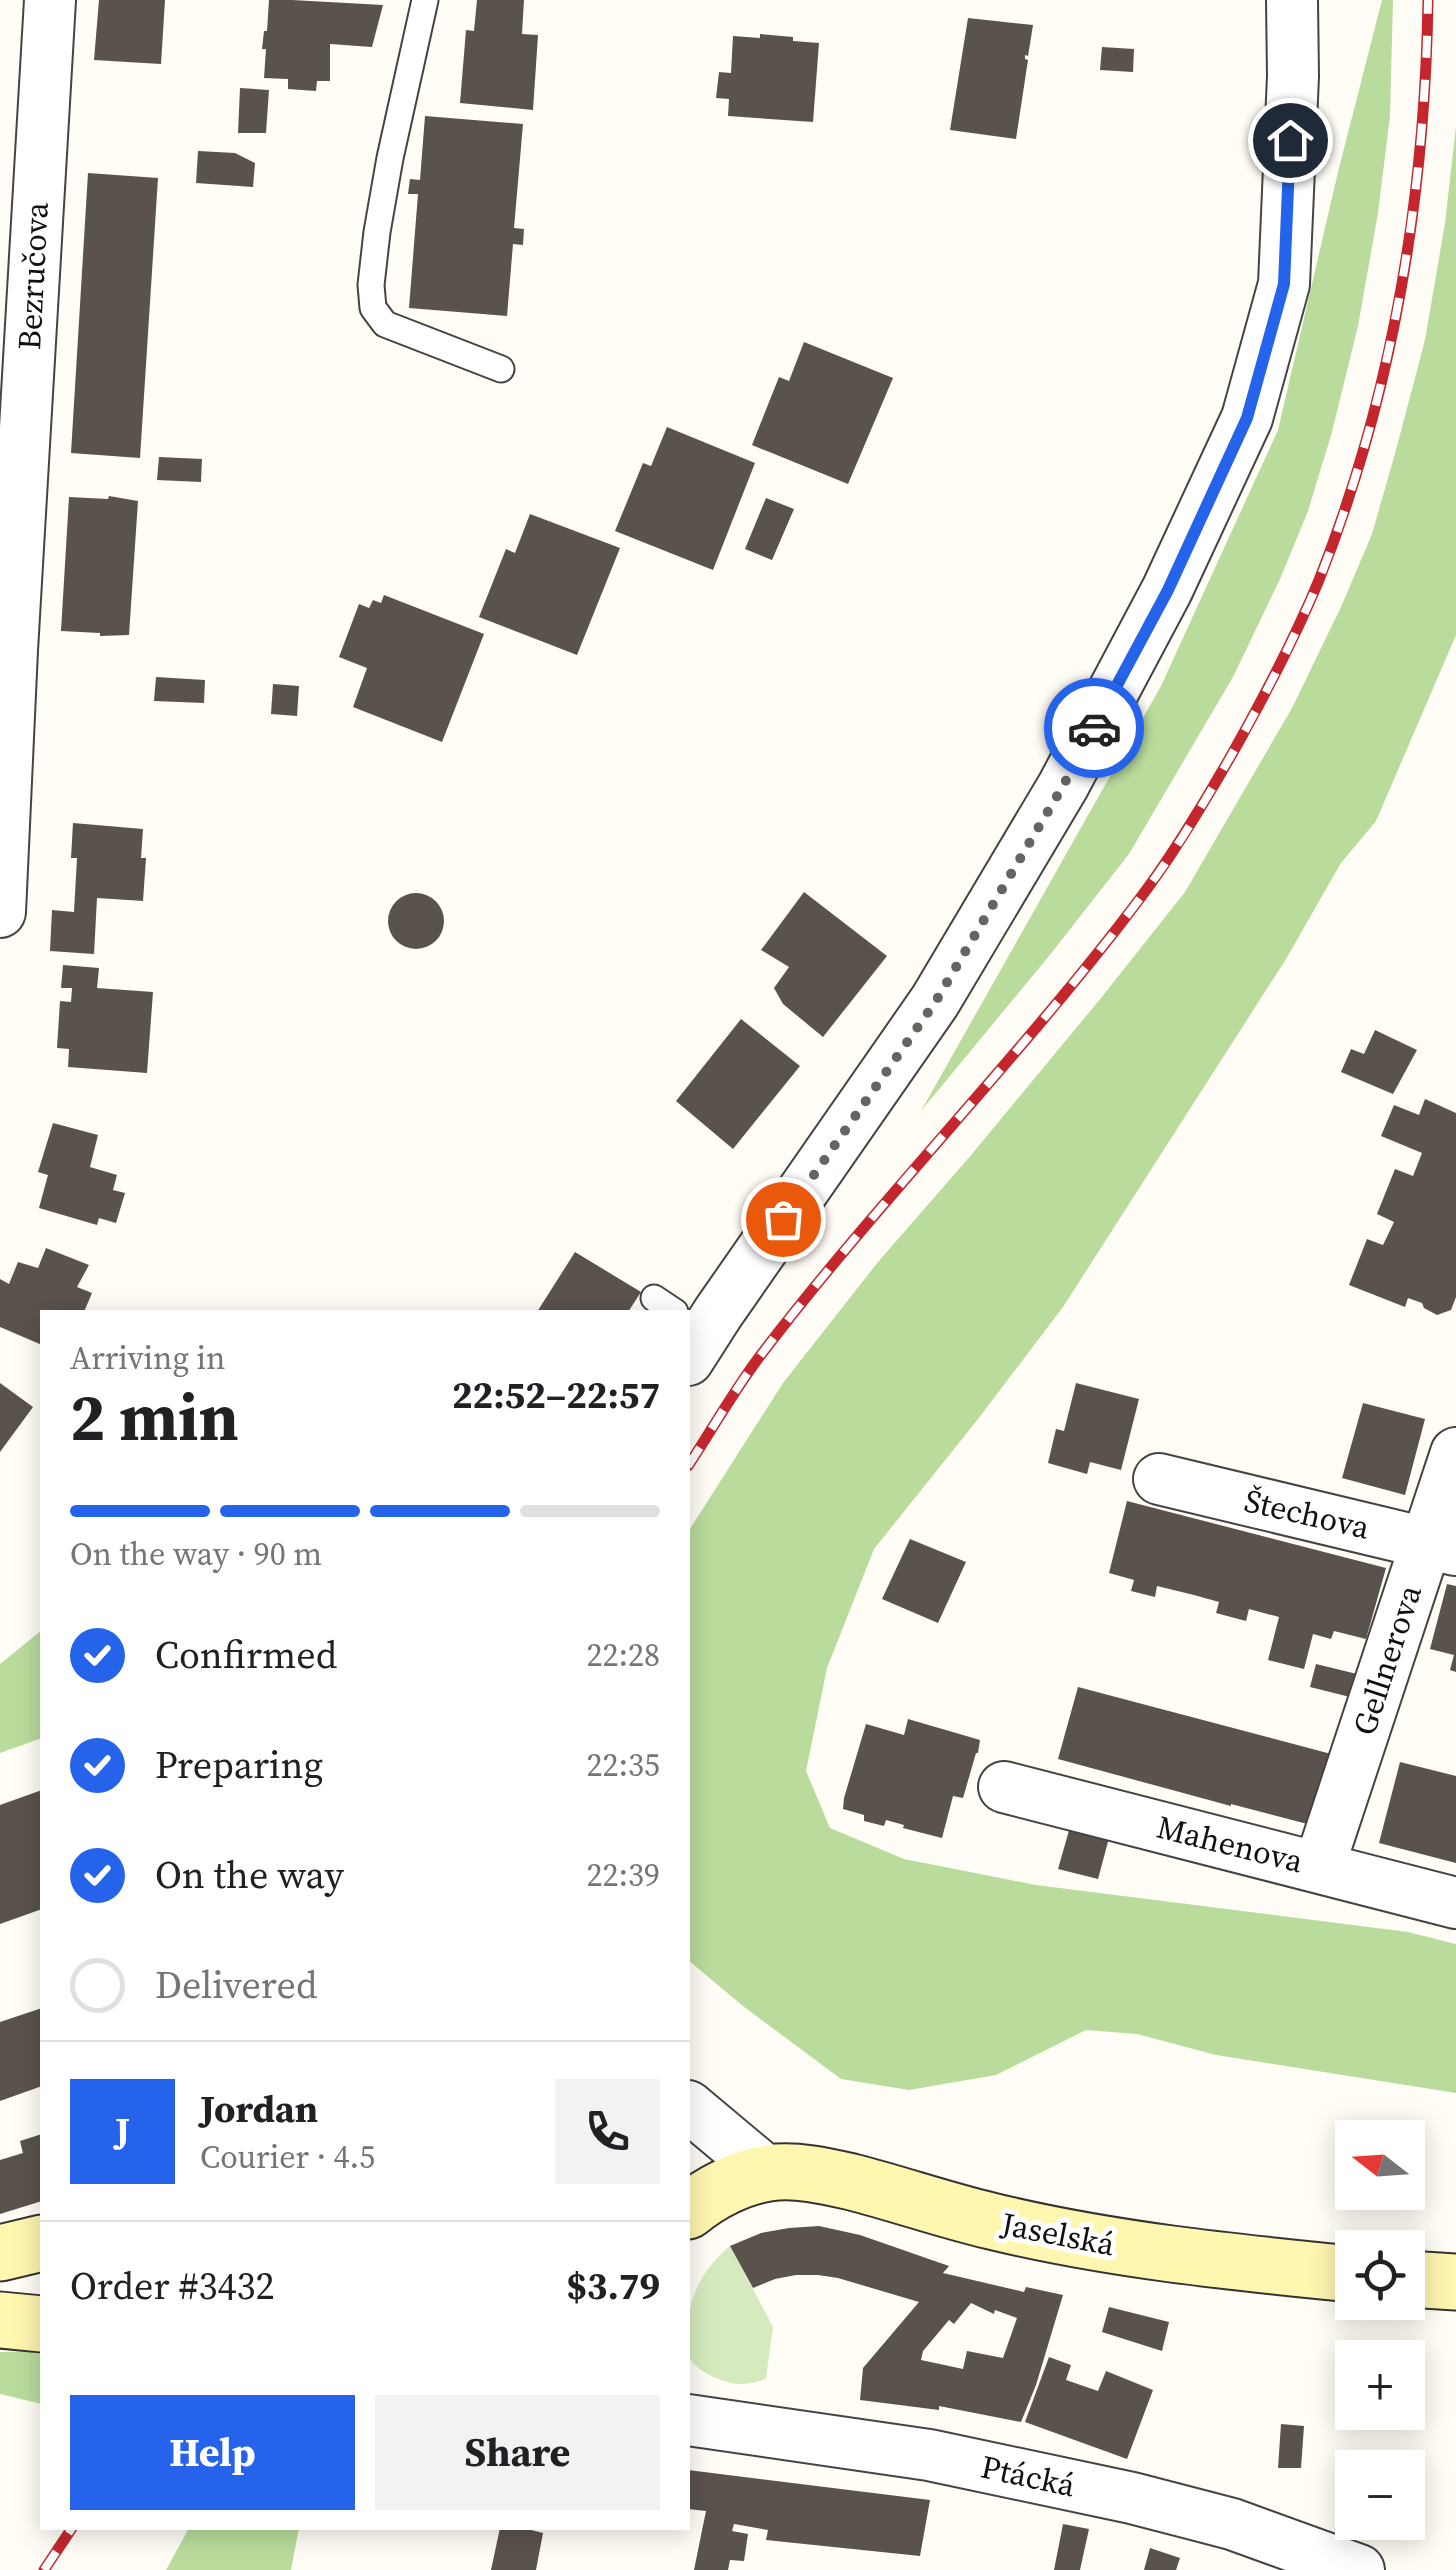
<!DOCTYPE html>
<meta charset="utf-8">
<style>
:root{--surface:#fff;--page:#f2f2f2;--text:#202124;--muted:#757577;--line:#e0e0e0;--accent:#2563eb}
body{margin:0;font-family:"Source Serif 4",serif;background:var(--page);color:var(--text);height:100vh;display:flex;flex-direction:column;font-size:38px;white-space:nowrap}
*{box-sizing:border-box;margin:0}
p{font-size:32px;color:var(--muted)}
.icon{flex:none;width:55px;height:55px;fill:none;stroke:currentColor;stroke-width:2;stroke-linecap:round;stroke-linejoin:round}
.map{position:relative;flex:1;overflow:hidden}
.panel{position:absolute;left:40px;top:1310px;width:650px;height:1220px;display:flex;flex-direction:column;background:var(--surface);border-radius:0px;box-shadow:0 5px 25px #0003}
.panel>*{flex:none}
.needle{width:65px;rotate:287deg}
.buttons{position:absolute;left:1335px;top:2120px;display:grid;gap:20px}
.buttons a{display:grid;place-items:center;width:90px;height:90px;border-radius:0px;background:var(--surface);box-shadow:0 5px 25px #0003;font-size:50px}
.pin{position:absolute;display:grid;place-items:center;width:85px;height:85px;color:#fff;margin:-42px;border:5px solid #fff;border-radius:50%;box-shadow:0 2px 10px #0007}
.courier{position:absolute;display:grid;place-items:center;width:100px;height:100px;margin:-50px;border:8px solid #2563eb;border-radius:50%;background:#fff;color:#222;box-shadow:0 2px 12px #0007}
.headline em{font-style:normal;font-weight:700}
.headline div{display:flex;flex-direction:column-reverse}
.headline{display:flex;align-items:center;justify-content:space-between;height:170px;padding:0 30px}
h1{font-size:65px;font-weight:700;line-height:75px}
.bar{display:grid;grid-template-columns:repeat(4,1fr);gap:15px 10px;align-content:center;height:120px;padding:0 30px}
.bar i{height:12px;border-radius:8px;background:var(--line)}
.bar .current{background:var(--accent)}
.bar p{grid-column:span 4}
.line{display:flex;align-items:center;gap:25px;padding:0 30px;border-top:2px solid var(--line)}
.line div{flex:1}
.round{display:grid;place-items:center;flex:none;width:105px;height:105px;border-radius:0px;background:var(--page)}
ol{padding:0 30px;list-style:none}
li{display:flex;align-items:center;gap:30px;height:110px}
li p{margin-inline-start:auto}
li .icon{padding:10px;border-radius:50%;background:var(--accent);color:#fff;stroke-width:4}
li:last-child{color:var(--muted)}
li i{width:55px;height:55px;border:5px solid var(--line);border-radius:50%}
.cta{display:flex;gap:20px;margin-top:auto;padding:20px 30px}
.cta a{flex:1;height:115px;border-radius:0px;background:var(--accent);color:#fff;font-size:40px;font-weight:700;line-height:115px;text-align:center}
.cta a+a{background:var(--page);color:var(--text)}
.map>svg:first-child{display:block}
.green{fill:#d5ebbd}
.forest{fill:#b9dc9c}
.building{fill:#5a524d;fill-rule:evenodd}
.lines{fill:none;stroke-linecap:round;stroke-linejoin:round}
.lane-casing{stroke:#444;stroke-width:29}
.street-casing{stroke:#444;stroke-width:54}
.secondary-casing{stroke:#333;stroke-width:59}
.lane{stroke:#fff;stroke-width:25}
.street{stroke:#fff;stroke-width:50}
.secondary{stroke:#fff6b0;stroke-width:55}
.rail-casing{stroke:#c4262e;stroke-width:11}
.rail{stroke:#fff;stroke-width:8;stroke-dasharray:22;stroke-linecap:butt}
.done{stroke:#646461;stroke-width:10;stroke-dasharray:0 18}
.route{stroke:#2563eb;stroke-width:12}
.labels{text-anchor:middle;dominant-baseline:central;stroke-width:10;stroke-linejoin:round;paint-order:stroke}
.street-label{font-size:32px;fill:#111;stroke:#fff}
</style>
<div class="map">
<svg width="1456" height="2570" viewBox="0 0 1456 2570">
<rect width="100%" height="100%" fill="#fffdf5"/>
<path class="green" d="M 730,2246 L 773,2327 L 766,2379 C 759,2381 750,2384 743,2384 C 727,2385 696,2372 689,2357 C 686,2350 688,2341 688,2334 C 687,2298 703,2268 730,2246 Z"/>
<path class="forest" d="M 1382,0 L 1393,0 L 1390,116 L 1378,213 L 1358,326 L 1332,432 L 1308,511 L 1280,579 L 1233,677 L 1129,854 L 1049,956 L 921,1111 L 1161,686 L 1278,430 L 1338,172 Z
M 1456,126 L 1456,635 L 1376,821 L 1341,863 L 1286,959 L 1063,1307 L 978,1419 L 874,1549 L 827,1668 L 806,1771 L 830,1828 L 904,1859 L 1036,1885 L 1408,1932 L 1456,1944 L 1456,2093 L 1216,2055 L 1137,2034 L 1086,2030 L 996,2075 L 909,2090 L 841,2079 L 743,2006 L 688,1960 L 688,1532 L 783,1383 L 878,1262 L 972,1154 L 1101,998 L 1185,892 L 1292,708 L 1341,607 L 1372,534 L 1396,450 L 1425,340 L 1445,223 Z
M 42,1630 L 42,1738 L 0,1753 L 0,1664 Z
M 42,2351 L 42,2404 L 0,2394 L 0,2352 Z
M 189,2528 L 299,2528 L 291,2570 L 166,2570 Z"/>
<path class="building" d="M 99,0 L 165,0 L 161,64 L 94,60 Z
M 269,0 L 292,0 L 383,5 L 372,47 L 330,44 L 330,81 L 317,81 L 316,91 L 288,89 L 288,79 L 264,78 L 266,49 L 262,49 L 264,31 L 267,31 Z
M 477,0 L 524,0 L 522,34 L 538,35 L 533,110 L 460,103 L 466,30 L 474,31 Z
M 968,18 L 1033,25 L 1028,56 L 1025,55 L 1025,59 L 1028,60 L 1016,139 L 950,130 Z
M 760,34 L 793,37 L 793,41 L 819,43 L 813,122 L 728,116 L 729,99 L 716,98 L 719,72 L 731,73 L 733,36 L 760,38 Z
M 1102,47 L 1134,49 L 1133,72 L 1100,70 Z
M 240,88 L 269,90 L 266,133 L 238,133 Z
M 425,116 L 523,124 L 514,228 L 524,229 L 523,245 L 513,244 L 507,316 L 409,308 L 418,194 L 408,194 L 410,179 L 420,180 Z
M 198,151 L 235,153 L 255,163 L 253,187 L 196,183 Z
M 88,173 L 158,178 L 140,458 L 71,453 Z
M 804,342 L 893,378 L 848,484 L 752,445 L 779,377 L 789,381 Z
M 667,427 L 755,463 L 713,570 L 615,531 L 643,463 L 651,466 Z
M 159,457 L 202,459 L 201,482 L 157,480 Z
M 109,496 L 138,501 L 129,635 L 100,636 L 100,633 L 61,631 L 69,497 L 108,499 Z
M 766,498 L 794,509 L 772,560 L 745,549 Z
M 530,514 L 620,548 L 577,655 L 479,617 L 506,549 L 515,553 Z
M 384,595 L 484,634 L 442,742 L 353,707 L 367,668 L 339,657 L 359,604 L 369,608 L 373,600 L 381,603 Z
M 156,677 L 205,680 L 204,703 L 154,701 Z
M 273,684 L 299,686 L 297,716 L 271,714 Z
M 73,823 L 143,829 L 141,858 L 146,858 L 143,901 L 97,898 L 94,954 L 50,951 L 52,910 L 74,912 L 77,858 L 71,858 Z
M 804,892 L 887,956 L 823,1037 L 783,1004 L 774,988 L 789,967 L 761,950 Z
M388 921a28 28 0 1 1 56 0a28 28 0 1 1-56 0Z
M 63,965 L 99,968 L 97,988 L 153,992 L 147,1073 L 68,1067 L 69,1049 L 57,1048 L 60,1001 L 71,1002 L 72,988 L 61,988 Z
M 741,1019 L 800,1066 L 733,1149 L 676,1101 Z
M 1375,1030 L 1417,1050 L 1393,1094 L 1341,1072 L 1351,1049 L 1364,1054 Z
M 1425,1099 L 1456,1113 L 1456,1297 L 1451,1310 L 1437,1315 L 1424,1308 L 1422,1303 L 1408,1298 L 1405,1307 L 1349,1285 L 1367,1239 L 1383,1245 L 1394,1222 L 1377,1214 L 1395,1169 L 1413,1176 L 1422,1153 L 1381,1136 L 1394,1105 L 1419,1115 Z
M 53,1123 L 98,1135 L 90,1167 L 117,1175 L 113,1190 L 125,1193 L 116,1223 L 99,1218 L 97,1225 L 39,1208 L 48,1175 L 38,1172 Z
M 46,1248 L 89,1265 L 77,1287 L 92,1293 L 84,1312 L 42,1312 L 42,1345 L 0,1327 L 0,1279 L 9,1284 L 18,1262 L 38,1268 Z
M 575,1252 L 641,1292 L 628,1312 L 537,1312 Z
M 0,1383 L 33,1407 L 0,1452 Z
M 1076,1383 L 1139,1399 L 1121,1470 L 1090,1462 L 1087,1474 L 1048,1463 L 1056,1429 L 1064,1431 Z
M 1363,1403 L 1425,1419 L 1405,1495 L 1342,1478 Z
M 1127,1501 L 1386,1568 L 1366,1639 L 1334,1631 L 1331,1639 L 1313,1634 L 1304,1669 L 1268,1660 L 1279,1617 L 1249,1609 L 1246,1621 L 1216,1613 L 1219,1602 L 1194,1595 L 1157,1586 L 1155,1597 L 1131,1591 L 1134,1580 L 1109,1573 Z
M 910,1539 L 966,1562 L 938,1623 L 882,1599 Z
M 1447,1584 L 1456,1586 L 1456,1672 L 1450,1670 L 1454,1655 L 1430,1649 Z
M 1316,1664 L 1357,1674 L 1350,1697 L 1310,1687 Z
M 1078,1687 L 1335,1755 L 1315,1826 L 1231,1804 L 1231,1806 L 1058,1759 Z
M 908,1719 L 980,1740 L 978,1753 L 976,1753 L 963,1798 L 953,1796 L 942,1838 L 903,1828 L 904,1825 L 886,1820 L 884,1826 L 864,1821 L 864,1815 L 843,1809 L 844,1798 L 866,1724 L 904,1735 Z
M 1400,1762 L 1456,1776 L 1456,1863 L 1379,1843 Z
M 42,1790 L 42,1909 L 0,1924 L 0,1805 Z
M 1070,1827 L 1109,1838 L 1098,1879 L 1058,1869 Z
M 42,2008 L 42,2086 L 0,2101 L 0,2022 Z
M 42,2134 L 42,2201 L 0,2214 L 0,2160 L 23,2153 L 20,2141 Z
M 819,2226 L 860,2235 L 949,2266 L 943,2273 L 1024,2292 L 1026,2287 L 1063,2295 L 1036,2385 L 1021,2422 L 939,2406 L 939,2410 L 860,2400 L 863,2368 L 919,2302 L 838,2278 L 818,2275 L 796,2275 L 775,2279 L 753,2288 L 730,2246 L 761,2233 L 789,2228 ZM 971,2303 L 994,2314 L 995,2310 L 1017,2318 L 1003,2358 L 967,2351 L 963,2369 L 921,2360 L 923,2351 L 949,2320 L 954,2324 Z
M 1109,2307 L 1169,2322 L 1162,2351 L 1102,2332 Z
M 1049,2357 L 1071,2365 L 1066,2380 L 1098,2391 L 1106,2371 L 1153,2390 L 1127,2459 L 1025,2422 Z
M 1281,2424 L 1304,2426 L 1301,2468 L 1278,2468 Z
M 688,2470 L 930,2500 L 920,2556 L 766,2540 L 768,2530 L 734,2524 L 732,2531 L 748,2534 L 744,2561 L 730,2560 L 728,2570 L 694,2570 L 706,2511 L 688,2509 Z
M 1063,2524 L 1089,2529 L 1080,2570 L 1054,2570 Z
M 500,2528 L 523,2528 L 543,2533 L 536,2570 L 491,2570 Z
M 1150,2548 L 1180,2558 L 1176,2570 L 1144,2570 Z"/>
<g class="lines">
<defs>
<path id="lane" d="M 425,0 L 390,158 L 377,232 L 371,285 L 373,308 L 385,324 L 501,369
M 654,1298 L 675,1312"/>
<path id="street" d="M 0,912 L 12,650 L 50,0
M 688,1360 L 718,1313 L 935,1001 L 1063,786 L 1167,590 L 1247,418 L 1284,284 L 1293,76 L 1292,0
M 1159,1479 L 1455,1550
M 1004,1787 L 1456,1903
M 1319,1867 L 1456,1453
M 688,2106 L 768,2173
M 688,2420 L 929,2455 L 1132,2498 L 1232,2524 L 1359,2570"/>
<path id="secondary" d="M 688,2211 C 710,2193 740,2177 769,2173 C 796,2169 826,2176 852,2182 C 899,2194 944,2210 991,2221 C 1110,2250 1231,2262 1352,2274
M 0,2253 L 42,2243
M 1408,2279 L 1456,2282
M 0,2320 L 42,2324"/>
</defs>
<use href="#lane" class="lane-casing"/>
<use href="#street" class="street-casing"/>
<use href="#secondary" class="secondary-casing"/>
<use href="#lane" class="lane"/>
<use href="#street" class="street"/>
<use href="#secondary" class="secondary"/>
<defs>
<path id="rail" d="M 688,1466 C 711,1431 732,1394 757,1360 C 878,1200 1021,1057 1141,897 C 1175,852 1204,803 1232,754 C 1264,697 1294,640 1319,580 C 1392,396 1425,197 1428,0
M 44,2570 L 72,2528"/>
</defs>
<use href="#rail" class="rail-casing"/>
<use href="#rail" class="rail"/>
</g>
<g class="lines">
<path class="done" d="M 783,1219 L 936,1001 L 1063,786 L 1094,728"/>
<path class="route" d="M 1094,728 L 1168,590 L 1247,418 L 1284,284 L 1290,140"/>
</g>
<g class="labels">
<g class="street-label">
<text transform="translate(33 276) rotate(-87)">Bezručova</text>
<text transform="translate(1307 1514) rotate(13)">Štechova</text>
<text transform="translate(1387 1660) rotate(-72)">Gellnerova</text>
<text transform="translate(1230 1844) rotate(14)">Mahenova</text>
<text transform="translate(1058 2234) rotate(11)">Jaselská</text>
<text transform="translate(1028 2476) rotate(12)">Ptácká</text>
</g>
</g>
</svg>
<div class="buttons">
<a><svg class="needle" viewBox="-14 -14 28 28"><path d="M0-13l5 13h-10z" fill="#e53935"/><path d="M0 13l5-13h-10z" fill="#757577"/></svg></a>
<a><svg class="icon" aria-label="locate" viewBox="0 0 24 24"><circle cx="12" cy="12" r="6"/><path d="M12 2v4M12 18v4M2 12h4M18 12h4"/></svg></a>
<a>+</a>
<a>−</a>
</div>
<div class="pin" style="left:783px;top:1219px;background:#ea580c"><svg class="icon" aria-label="bag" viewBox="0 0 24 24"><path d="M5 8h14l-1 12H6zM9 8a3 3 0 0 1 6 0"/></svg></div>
<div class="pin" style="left:1290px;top:140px;background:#1f2937"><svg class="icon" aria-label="home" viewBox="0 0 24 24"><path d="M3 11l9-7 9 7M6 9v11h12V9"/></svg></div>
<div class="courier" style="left:1094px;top:728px"><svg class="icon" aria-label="car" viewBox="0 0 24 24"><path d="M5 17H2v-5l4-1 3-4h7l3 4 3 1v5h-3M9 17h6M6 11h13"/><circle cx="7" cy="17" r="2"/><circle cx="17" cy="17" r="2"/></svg></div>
<section class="panel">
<div class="headline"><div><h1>2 min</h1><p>Arriving in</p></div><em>22:52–22:57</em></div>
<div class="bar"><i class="current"></i><i class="current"></i><i class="current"></i><i></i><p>On the way · 90 m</p></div>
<ol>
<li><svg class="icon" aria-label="check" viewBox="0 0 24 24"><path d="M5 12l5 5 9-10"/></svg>Confirmed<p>22:28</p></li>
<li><svg class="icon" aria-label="check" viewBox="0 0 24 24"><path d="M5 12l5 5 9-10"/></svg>Preparing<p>22:35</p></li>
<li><svg class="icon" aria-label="check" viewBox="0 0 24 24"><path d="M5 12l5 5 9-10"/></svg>On the way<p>22:39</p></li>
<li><i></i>Delivered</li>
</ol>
<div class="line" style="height:180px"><b class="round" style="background:var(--accent);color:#fff">J</b><div><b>Jordan</b><p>Courier · 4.5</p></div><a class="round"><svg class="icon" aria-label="phone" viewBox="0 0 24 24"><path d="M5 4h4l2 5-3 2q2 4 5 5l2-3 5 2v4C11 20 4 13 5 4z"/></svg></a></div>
<div class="line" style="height:130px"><div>Order #3432</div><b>$3.79</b></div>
<div class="cta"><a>Help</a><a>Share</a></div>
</section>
</div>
